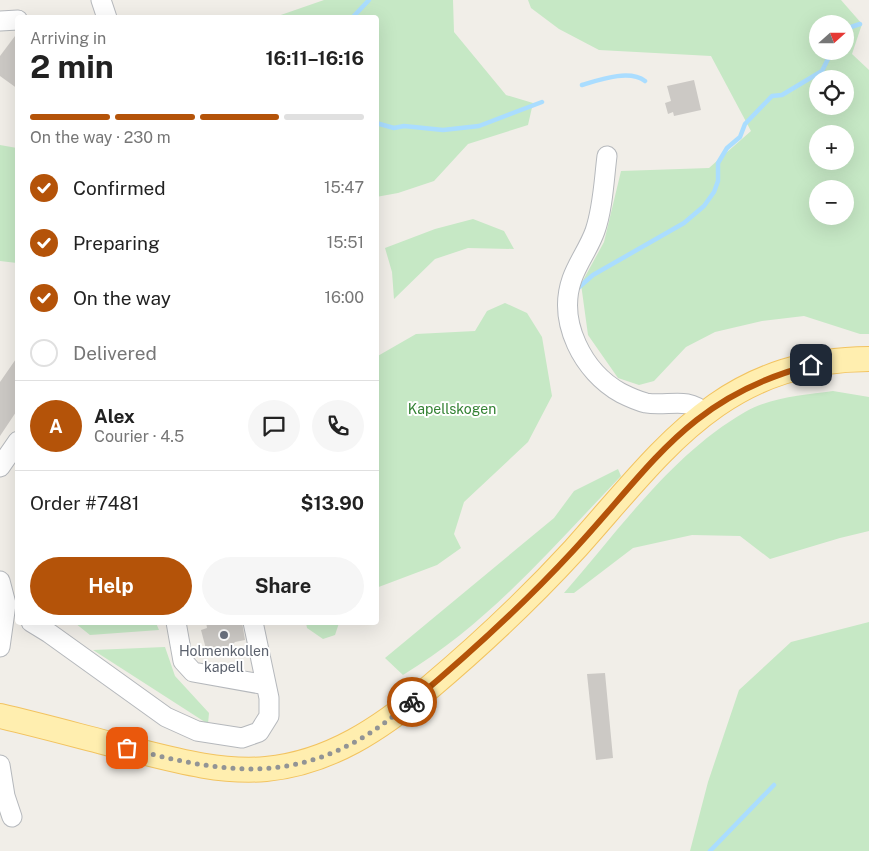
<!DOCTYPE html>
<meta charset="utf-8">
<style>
:root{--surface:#fff;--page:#f6f6f6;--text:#222;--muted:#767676;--line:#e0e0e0;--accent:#b45309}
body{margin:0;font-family:"Public Sans",sans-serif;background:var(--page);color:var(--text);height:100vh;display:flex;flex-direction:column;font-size:19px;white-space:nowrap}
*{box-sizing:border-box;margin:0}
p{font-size:16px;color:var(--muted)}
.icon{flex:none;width:28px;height:28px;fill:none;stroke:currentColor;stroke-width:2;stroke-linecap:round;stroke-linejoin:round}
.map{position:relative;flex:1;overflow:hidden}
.drawer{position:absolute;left:15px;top:15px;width:364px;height:610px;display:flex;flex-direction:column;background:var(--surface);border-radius:5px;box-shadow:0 5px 20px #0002}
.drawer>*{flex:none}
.needle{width:32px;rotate:69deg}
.controls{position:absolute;left:809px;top:15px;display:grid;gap:10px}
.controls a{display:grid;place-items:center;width:45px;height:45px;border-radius:50%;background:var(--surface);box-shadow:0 5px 20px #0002;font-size:25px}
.pin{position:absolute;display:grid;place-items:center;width:42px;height:42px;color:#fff;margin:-21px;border-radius:10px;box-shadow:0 2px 8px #0006}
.courier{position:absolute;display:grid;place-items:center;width:50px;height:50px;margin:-25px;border:4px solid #b45309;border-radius:50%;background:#fff;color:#222;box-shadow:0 1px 6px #0007}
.overview em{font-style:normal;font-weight:700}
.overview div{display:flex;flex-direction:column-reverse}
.overview{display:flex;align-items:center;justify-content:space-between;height:85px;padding:0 15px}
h1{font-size:32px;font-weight:700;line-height:38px}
.bar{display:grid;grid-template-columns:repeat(4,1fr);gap:8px 5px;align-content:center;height:60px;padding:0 15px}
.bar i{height:6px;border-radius:4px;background:var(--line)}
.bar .current{background:var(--accent)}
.bar p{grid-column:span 4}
.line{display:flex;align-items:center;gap:12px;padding:0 15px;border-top:1px solid var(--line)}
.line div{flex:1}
.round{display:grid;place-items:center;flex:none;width:52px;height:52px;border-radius:26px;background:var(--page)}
ol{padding:0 15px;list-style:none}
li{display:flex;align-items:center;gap:15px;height:55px}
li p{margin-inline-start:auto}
li .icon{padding:5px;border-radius:50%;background:var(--accent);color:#fff;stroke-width:4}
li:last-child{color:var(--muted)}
li i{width:28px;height:28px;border:2px solid var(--line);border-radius:50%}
.action{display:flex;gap:10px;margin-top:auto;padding:10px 15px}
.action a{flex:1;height:58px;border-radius:30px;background:var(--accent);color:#fff;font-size:20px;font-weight:700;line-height:58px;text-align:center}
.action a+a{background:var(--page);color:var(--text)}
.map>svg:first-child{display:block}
.green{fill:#c6e8c5;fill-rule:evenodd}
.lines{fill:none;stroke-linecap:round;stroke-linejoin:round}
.stream{stroke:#adf;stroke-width:4.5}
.building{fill:#ccc9c5}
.minor-casing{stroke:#b5b8bc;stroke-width:21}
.major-casing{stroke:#f2c360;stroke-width:26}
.minor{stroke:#fff;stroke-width:19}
.major{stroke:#ffeeaf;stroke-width:24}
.done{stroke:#929495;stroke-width:5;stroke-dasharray:0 9}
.route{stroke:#b45309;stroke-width:6}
.worship-dot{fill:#6b7280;stroke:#fff;stroke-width:2}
.labels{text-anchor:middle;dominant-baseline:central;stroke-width:4;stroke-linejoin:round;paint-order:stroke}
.park-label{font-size:14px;fill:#348234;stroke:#fff}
.worship-label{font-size:14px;fill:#5b616d;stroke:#fff}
</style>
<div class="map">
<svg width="869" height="851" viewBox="0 0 869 851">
<rect width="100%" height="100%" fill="#f1eee8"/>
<path class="green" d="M 324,0 L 453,0 L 454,32 L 506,95 L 533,103 L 528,125 L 468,144 L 434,181 L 398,193 L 376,197 L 376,18 L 275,17 Z
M 528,0 L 841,0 L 862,24 L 852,54 L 869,70 L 869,334 L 860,334 L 804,316 L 762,321 L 715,332 L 686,347 L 654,381 L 639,385 L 618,378 L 588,335 L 581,284 L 604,242 L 621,171 L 709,168 L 751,131 L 711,56 L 599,50 L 559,29 L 531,8 ZM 818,24 L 845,24 L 845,51 L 818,51 ZM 818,79 L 845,79 L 845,106 L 818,106 ZM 818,134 L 845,134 L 845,161 L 818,161 ZM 818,189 L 845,189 L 845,216 L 818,216 Z
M 0,145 L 17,148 L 17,263 L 0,261 Z
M 473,219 L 504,231 L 514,249 L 468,248 L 435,259 L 394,299 L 392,272 L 385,248 L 435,229 Z
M 505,303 L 527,313 L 542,337 L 552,396 L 528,442 L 464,502 L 454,534 L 461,548 L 437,565 L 376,588 L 376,357 L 416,334 L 475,331 L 487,311 Z
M 833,391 L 869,397 L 869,531 L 840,538 L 770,559 L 740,536 L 692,535 L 633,548 L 574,593 L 564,593 C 619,530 672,454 745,412 C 771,397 804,395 833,391 Z
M 618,469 L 621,476 C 553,547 488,624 403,675 L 385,658 L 554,518 L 574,491 Z
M 869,622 L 869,851 L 690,851 L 708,782 L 739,690 L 791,642 Z
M 75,623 L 156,623 L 159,630 L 90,635 Z
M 306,623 L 306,622 L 339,623 L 335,635 L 323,639 L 307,628 Z
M 165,647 L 175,676 L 209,713 L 208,724 L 93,650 Z"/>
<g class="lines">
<path class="stream" d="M 352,18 L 369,0
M 845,32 L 848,28 L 860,24
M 582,85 C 599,80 629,69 645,81
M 376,123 L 394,128 L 404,126 L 443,130 L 479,126 L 542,102
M 577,289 L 593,275 L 684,223 L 704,206 L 714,192 L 718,181 L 718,163 L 727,148 L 740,137 L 745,124 L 772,96 L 782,95 L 822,71 L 832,51
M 710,851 L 774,785"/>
</g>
<path class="building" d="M 18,32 L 18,89 L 0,76 L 0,56 Z
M 694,80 L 701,110 L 674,116 L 673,112 L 668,114 L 665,103 L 671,101 L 667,86 Z
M 18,356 L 18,409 L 0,436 L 0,382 Z
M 206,622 L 242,622 L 245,640 L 235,642 L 227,651 L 216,647 L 206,649 L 201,630 L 207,628 Z
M 605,673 L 613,758 L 596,760 L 587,674 Z"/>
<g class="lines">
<defs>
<path id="minor" d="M 101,0 L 107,18
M 0,21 L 18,20
M 607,156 C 604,180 603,208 595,231 C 589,248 578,262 572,279 C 557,322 583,372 621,393 C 629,397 638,401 646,403 C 667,407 688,396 704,413
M 0,467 L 18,441
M 0,581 L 6,604 L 0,647
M 31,622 L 49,633 L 166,717 L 197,731 L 242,738 L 259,732 L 269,716 L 269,698 L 253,622
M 176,622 L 183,661 L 193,672 L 266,685
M 0,765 L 5,796 L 12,817"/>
<path id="major" d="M 0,716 C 43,726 86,738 130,749 C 174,760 220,773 266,769 C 330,763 381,728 429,688 C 480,645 529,599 574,550 C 663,451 721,360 869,359"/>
</defs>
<use href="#minor" class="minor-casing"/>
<use href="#major" class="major-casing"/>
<use href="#minor" class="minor"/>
<use href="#major" class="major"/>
</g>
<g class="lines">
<path class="done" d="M 127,748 C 205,768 273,784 349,745 C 372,734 392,717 412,702"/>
<path class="route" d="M 412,702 C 468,655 522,606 572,552 C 652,466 688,397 811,365"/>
</g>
<circle class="worship-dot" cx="224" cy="635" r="5"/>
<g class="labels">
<g class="park-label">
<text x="452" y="409">Kapellskogen</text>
</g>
<g class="worship-label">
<text x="224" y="651">Holmenkollen<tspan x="224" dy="16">kapell</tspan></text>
</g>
</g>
</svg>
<div class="controls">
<a><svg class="needle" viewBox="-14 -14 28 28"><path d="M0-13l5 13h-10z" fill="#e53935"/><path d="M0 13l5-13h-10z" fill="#767676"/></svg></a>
<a><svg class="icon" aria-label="locate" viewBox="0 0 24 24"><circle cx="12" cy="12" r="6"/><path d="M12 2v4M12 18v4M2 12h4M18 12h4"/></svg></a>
<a>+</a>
<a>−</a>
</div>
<div class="pin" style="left:127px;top:748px;background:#ea580c"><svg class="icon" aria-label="bag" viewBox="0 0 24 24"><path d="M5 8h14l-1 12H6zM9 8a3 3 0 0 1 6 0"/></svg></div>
<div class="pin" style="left:811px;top:365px;background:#1f2937"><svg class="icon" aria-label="home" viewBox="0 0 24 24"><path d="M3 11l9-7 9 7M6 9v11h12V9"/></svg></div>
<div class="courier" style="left:412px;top:702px"><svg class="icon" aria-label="bike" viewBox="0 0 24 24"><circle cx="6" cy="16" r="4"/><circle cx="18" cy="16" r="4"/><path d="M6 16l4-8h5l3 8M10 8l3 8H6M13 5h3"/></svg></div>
<section class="drawer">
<div class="overview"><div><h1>2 min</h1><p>Arriving in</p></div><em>16:11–16:16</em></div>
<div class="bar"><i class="current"></i><i class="current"></i><i class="current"></i><i></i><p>On the way · 230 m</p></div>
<ol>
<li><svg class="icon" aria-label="check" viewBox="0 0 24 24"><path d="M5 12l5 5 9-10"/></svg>Confirmed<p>15:47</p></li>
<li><svg class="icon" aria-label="check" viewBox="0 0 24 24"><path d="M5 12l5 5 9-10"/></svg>Preparing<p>15:51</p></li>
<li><svg class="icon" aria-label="check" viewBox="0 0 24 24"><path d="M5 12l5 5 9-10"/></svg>On the way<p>16:00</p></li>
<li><i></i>Delivered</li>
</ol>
<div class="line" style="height:90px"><b class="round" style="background:var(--accent);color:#fff">A</b><div><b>Alex</b><p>Courier · 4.5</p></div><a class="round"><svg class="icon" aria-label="chat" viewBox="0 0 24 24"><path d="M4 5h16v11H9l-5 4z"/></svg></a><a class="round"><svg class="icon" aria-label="phone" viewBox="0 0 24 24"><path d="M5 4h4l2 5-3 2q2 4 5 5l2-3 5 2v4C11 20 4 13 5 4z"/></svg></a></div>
<div class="line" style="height:65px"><div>Order #7481</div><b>$13.90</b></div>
<div class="action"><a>Help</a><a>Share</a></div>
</section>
</div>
